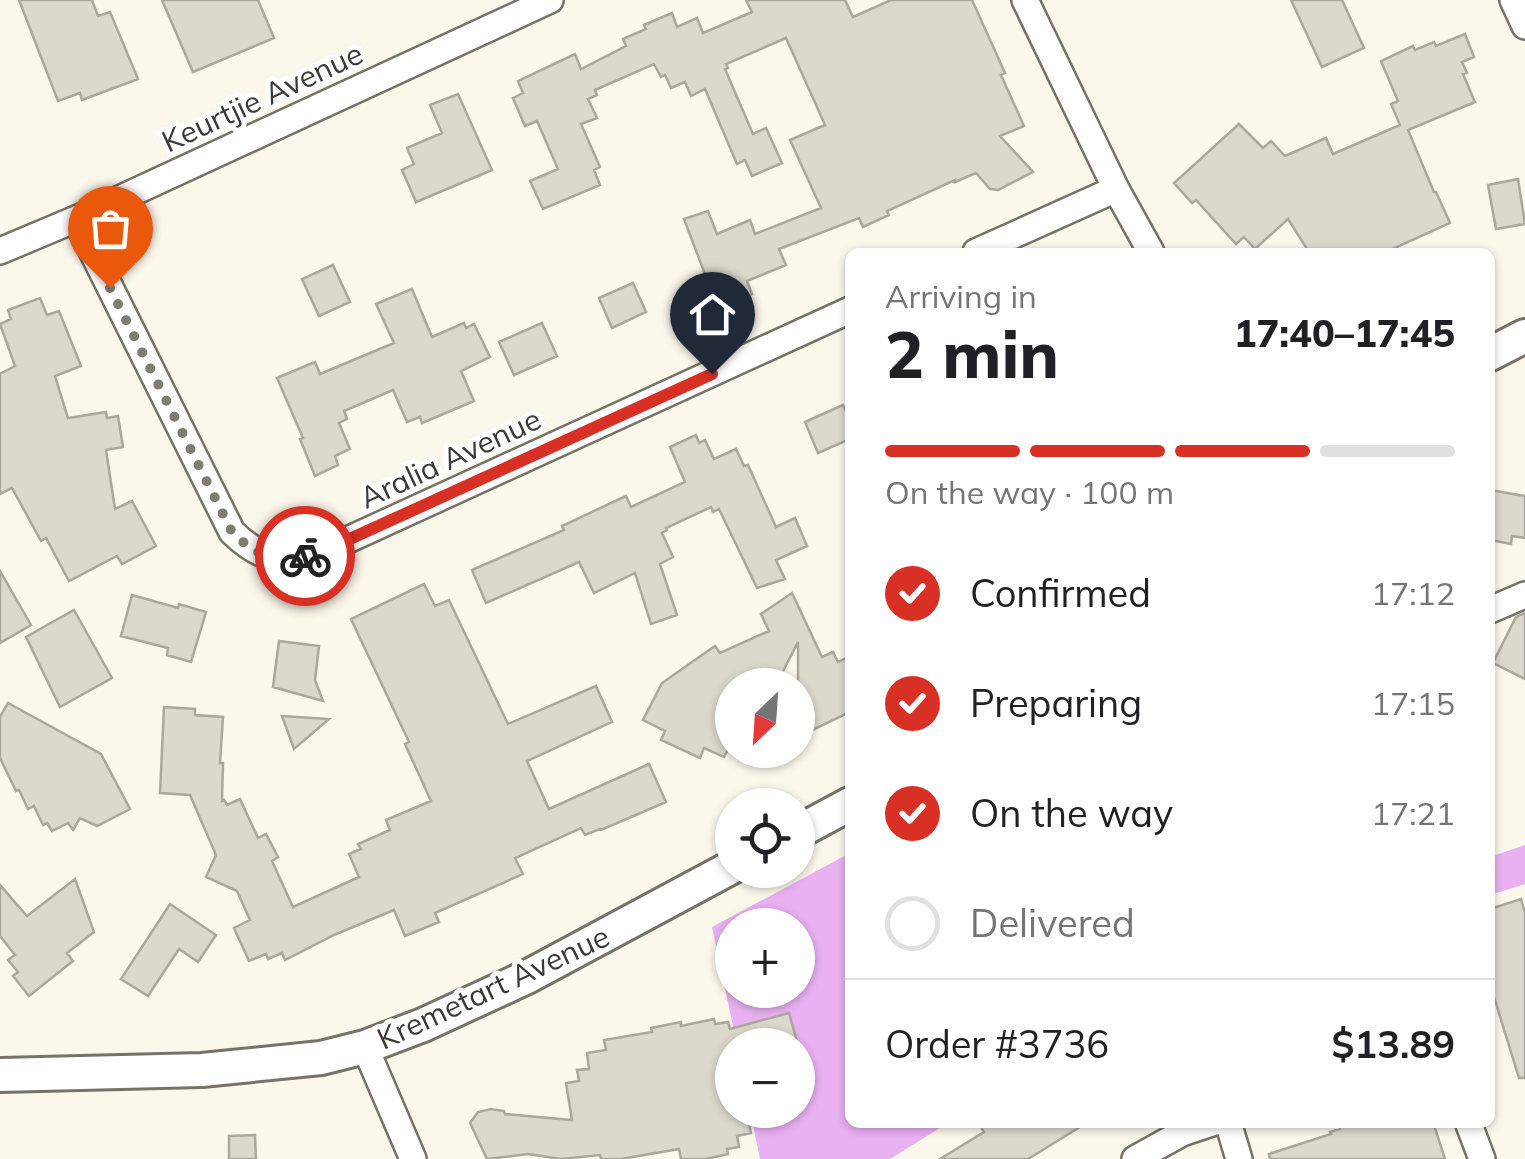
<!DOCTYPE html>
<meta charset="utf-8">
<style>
:root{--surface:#fff;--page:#f2f2f2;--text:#202124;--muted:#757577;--line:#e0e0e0;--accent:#d93025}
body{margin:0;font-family:Mulish,sans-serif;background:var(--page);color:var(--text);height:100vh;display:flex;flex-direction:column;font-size:38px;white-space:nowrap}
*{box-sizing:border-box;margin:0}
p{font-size:32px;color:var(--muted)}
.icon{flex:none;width:55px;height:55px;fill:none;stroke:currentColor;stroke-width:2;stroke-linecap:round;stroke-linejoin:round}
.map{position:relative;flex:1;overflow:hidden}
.details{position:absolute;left:845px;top:248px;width:650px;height:880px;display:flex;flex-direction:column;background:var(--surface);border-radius:15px;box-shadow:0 2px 8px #0004}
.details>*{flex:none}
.needle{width:65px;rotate:205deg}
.controls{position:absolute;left:715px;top:668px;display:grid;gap:20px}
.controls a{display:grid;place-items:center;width:100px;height:100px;border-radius:50%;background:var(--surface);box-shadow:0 2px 8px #0004;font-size:50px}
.pin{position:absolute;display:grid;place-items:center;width:85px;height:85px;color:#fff;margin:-102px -42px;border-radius:50% 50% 50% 0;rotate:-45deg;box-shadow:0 0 10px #0007}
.pin .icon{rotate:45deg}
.courier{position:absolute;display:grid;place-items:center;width:100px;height:100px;margin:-50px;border:8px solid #d93025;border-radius:50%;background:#fff;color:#222;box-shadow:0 2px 12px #0007}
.overview em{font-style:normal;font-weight:800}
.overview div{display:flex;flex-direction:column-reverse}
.overview{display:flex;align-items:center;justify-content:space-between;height:170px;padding:0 40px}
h1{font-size:65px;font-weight:800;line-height:75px}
.bar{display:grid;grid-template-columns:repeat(4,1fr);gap:15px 10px;align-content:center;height:120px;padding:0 40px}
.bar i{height:12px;border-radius:8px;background:var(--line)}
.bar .active{background:var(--accent)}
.bar p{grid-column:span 4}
.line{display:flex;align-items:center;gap:25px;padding:0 40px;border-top:2px solid var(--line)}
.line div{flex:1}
ol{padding:0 40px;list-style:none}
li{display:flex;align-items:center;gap:30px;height:110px}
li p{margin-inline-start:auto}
li .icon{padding:10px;border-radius:50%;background:var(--accent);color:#fff;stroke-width:4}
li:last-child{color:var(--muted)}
li i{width:55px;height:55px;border:5px solid var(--line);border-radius:50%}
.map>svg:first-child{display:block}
.green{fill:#e9b0f2;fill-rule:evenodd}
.building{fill:#ddd8cc;stroke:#aca79c;stroke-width:2.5}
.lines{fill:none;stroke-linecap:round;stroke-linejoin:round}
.minor-casing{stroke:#767267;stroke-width:30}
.tertiary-casing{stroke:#767267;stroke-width:38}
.minor{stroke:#fff;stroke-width:25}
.tertiary{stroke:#fff;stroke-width:32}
.done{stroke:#7f7c74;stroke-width:10;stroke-dasharray:0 18}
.route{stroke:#d93025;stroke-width:12}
.labels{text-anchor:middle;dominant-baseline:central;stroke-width:10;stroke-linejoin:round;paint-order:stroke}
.street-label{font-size:30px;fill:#3b3934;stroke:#fff}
</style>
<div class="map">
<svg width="1525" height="1159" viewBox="0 0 1525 1159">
<rect width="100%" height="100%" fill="#fcf7eb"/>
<path class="green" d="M 1525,845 L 1525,884 L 1490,895 L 1490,857 Z
M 850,853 L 850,1122 L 948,1123 L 890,1159 L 760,1159 L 750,1110 L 798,1110 L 798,1045 L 737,1045 L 712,927 ZM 732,925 L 798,925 L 798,990 L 732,990 Z"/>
<path class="building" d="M 19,0 L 92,0 L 98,16 L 110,12 L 138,79 L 82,100 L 80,93 L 58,101 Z
M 162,0 L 258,0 L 274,38 L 193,72 Z
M 746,0 L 845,0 L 853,17 L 891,0 L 972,0 L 1005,73 L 1001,75 L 1024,126 L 1000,136 L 1033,172 L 998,190 L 990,189 L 976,173 L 955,182 L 955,180 L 887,211 L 889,215 L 863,227 L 859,218 L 779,249 L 786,265 L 747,281 L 752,294 L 725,305 L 713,275 L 706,277 L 684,219 L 708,211 L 717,234 L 750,220 L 755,234 L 821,208 L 790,140 L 825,125 L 786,38 L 726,64 L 728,68 L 725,69 L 753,134 L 766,128 L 782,163 L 752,176 L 745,160 L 737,164 L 705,89 L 691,96 L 685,82 L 671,88 L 665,75 L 661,77 L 654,64 L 595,90 L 597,95 L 588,99 L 597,118 L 581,124 L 600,167 L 594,170 L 600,185 L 543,209 L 530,181 L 558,169 L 537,121 L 525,126 L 513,98 L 523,93 L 518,81 L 575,54 L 581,69 L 626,46 L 623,39 L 646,29 L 644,25 L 672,13 L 677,27 L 697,18 L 703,33 L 752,12 Z
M 1291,0 L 1342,0 L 1364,48 L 1322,67 Z
M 1465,34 L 1474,57 L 1462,62 L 1467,73 L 1463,74 L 1475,102 L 1408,130 L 1434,192 L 1436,192 L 1450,223 L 1386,252 L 1309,252 L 1288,219 L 1255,249 L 1244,237 L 1236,244 L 1196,200 L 1192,203 L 1174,183 L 1239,124 L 1263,148 L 1271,141 L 1285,156 L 1326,138 L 1333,154 L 1400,125 L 1391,104 L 1398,101 L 1381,61 L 1413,46 L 1415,50 L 1434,42 L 1436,46 Z
M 458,94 L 492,170 L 416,202 L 402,170 L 414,164 L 407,148 L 442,133 L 430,105 Z
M 1518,179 L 1525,224 L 1496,229 L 1488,185 Z
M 333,265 L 350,302 L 319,316 L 302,279 Z
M 633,283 L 646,312 L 612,328 L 599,298 Z
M 412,289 L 432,337 L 464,323 L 466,328 L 474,324 L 490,357 L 461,371 L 474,401 L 422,423 L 420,417 L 407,422 L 393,390 L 344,411 L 347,419 L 339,423 L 350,449 L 335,456 L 338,465 L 315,476 L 300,439 L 303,438 L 277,378 L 315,362 L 320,374 L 394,343 L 376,304 Z
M 40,298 L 47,315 L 59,311 L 81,366 L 55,376 L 68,418 L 106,412 L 107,418 L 118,416 L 123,447 L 106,450 L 115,509 L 132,501 L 156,546 L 122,564 L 117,556 L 69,581 L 46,538 L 41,541 L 12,488 L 0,494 L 0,374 L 15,366 L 0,324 L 11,319 L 8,310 Z
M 542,323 L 557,356 L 514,375 L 499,342 Z
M 843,405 L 850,420 L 850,439 L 818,453 L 805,422 Z
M 696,435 L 699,443 L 705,440 L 714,459 L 736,449 L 744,466 L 748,465 L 776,527 L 795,518 L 807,546 L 776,560 L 785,579 L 757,588 L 719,509 L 713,512 L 711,507 L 666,528 L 667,530 L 662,533 L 673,557 L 660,564 L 677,615 L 651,624 L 635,573 L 594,593 L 579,562 L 486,603 L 472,570 L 564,530 L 562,526 L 626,496 L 631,507 L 685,482 L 670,447 Z
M 1490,490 L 1525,496 L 1525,538 L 1512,536 L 1511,544 L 1490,540 Z
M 0,571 L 31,625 L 0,643 Z
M 424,584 L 435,606 L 449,600 L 508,724 L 596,686 L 612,722 L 527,761 L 549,809 L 649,764 L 666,802 L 601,830 L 600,829 L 585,835 L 581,828 L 515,858 L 523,874 L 435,913 L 439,922 L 405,936 L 394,910 L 334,935 L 285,960 L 282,953 L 268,959 L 266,954 L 249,961 L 234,928 L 250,920 L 237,891 L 206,877 L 216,855 L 190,795 L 160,793 L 164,707 L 195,709 L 195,715 L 223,717 L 220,763 L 223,763 L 222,801 L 224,800 L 227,805 L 240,799 L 258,838 L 266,834 L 278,857 L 272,861 L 293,907 L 359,877 L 349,854 L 361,849 L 358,844 L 390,830 L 386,820 L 431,801 L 405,744 L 409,742 L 351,619 Z
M 792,593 L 822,657 L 833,652 L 838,662 L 850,656 L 850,712 L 798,737 L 798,642 L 776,685 L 732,685 L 732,743 L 724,757 L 704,748 L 700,758 L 661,740 L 665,731 L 643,720 L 662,683 L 715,646 L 720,653 L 769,631 L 761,614 Z
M 132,595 L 178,608 L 179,604 L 206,612 L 191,662 L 167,655 L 168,648 L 121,636 Z
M 74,610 L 112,678 L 60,707 L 26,637 Z
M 1525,613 L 1525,679 L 1493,663 L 1516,617 Z
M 279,641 L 319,646 L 315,680 L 323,701 L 273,687 Z
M 8,703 L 101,754 L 130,809 L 97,826 L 80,818 L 73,830 L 68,823 L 52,831 L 47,823 L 43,825 L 34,806 L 28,809 L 19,790 L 16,791 L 0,758 L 0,717 Z
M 282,716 L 329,719 L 294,749 Z
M 75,879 L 94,932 L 67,953 L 73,961 L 29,996 L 13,976 L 18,972 L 8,960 L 15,955 L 0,936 L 0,885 L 27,916 Z
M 1521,899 L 1525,913 L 1525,1078 L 1519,1078 L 1490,984 L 1490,909 Z
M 170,904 L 216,935 L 198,962 L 179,949 L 148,996 L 121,979 Z
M 789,1013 L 798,1045 L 732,1045 L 732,1110 L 746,1110 L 751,1133 L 737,1136 L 739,1147 L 727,1149 L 728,1154 L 706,1159 L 681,1159 L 679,1149 L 621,1159 L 601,1159 L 600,1155 L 561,1159 L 528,1154 L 487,1159 L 470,1123 L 478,1112 L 491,1109 L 504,1111 L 505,1114 L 572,1120 L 566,1083 L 579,1081 L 577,1070 L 589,1069 L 587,1053 L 606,1050 L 604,1040 L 652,1032 L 651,1028 L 681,1022 L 681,1026 L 714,1019 L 715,1024 L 728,1022 L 730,1029 Z
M 978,1122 L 1088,1122 L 1028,1159 L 940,1159 L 984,1132 Z
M 1338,1122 L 1433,1122 L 1445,1159 L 1270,1159 L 1269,1154 L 1331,1134 L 1330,1132 L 1340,1129 Z
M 255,1135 L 256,1159 L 229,1159 L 229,1136 Z"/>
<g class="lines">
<defs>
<path id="minor" d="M 1025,0 L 1116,189 L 1151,252
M 1513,0 L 1525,26
M 76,219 L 232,532 C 266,565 287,563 330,548 L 850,310
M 0,251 L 76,219 L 550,0
M 976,252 L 1116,189
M 1490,610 L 1525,595
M 365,1047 L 413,1159
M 1228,1122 L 1239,1159
M 1468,1122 L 1482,1159
M 1135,1159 L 1182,1133 L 1215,1122"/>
<path id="tertiary" d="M 1490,354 L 1525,336
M 798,832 L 850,804
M 0,1075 L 202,1070 L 321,1058 L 365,1047 L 423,1025 L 527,977 L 732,867"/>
</defs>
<use href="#minor" class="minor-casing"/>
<use href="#tertiary" class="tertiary-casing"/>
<use href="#minor" class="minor"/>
<use href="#tertiary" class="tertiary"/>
</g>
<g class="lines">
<path class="done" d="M 110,288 L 232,532 C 256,555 272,563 305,556"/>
<path class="route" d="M 305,556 L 330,548 L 712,374"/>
</g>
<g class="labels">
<g class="street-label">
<text transform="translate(262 97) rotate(-25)">Keurtjie Avenue</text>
<text transform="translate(450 458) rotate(-25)">Aralia Avenue</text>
<text transform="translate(493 987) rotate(-25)">Kremetart Avenue</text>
</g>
</g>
</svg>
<div class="controls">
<a><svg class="needle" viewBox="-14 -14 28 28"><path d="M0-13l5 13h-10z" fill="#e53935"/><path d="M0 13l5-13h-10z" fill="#757577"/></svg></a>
<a><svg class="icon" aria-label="locate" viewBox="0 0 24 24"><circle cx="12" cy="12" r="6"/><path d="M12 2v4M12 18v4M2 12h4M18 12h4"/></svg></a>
<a>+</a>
<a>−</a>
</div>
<div class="pin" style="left:110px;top:288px;background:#ea580c"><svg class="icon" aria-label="bag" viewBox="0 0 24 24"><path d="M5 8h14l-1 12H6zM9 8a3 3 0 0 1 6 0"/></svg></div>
<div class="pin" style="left:712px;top:374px;background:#1f2937"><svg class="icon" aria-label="home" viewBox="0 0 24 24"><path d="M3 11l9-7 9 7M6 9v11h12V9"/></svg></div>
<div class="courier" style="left:305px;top:556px"><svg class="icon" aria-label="bike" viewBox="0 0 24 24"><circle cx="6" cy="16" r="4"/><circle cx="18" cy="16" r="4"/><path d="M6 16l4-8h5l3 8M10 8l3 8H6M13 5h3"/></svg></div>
<section class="details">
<div class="overview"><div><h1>2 min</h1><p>Arriving in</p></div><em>17:40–17:45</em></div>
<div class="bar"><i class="active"></i><i class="active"></i><i class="active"></i><i></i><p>On the way · 100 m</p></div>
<ol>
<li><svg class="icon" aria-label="check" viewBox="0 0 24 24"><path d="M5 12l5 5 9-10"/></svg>Confirmed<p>17:12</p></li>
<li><svg class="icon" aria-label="check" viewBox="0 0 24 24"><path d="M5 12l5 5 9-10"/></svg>Preparing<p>17:15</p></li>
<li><svg class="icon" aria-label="check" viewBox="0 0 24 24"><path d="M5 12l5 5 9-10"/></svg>On the way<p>17:21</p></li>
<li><i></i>Delivered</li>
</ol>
<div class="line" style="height:130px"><div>Order #3736</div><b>$13.89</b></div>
</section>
</div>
